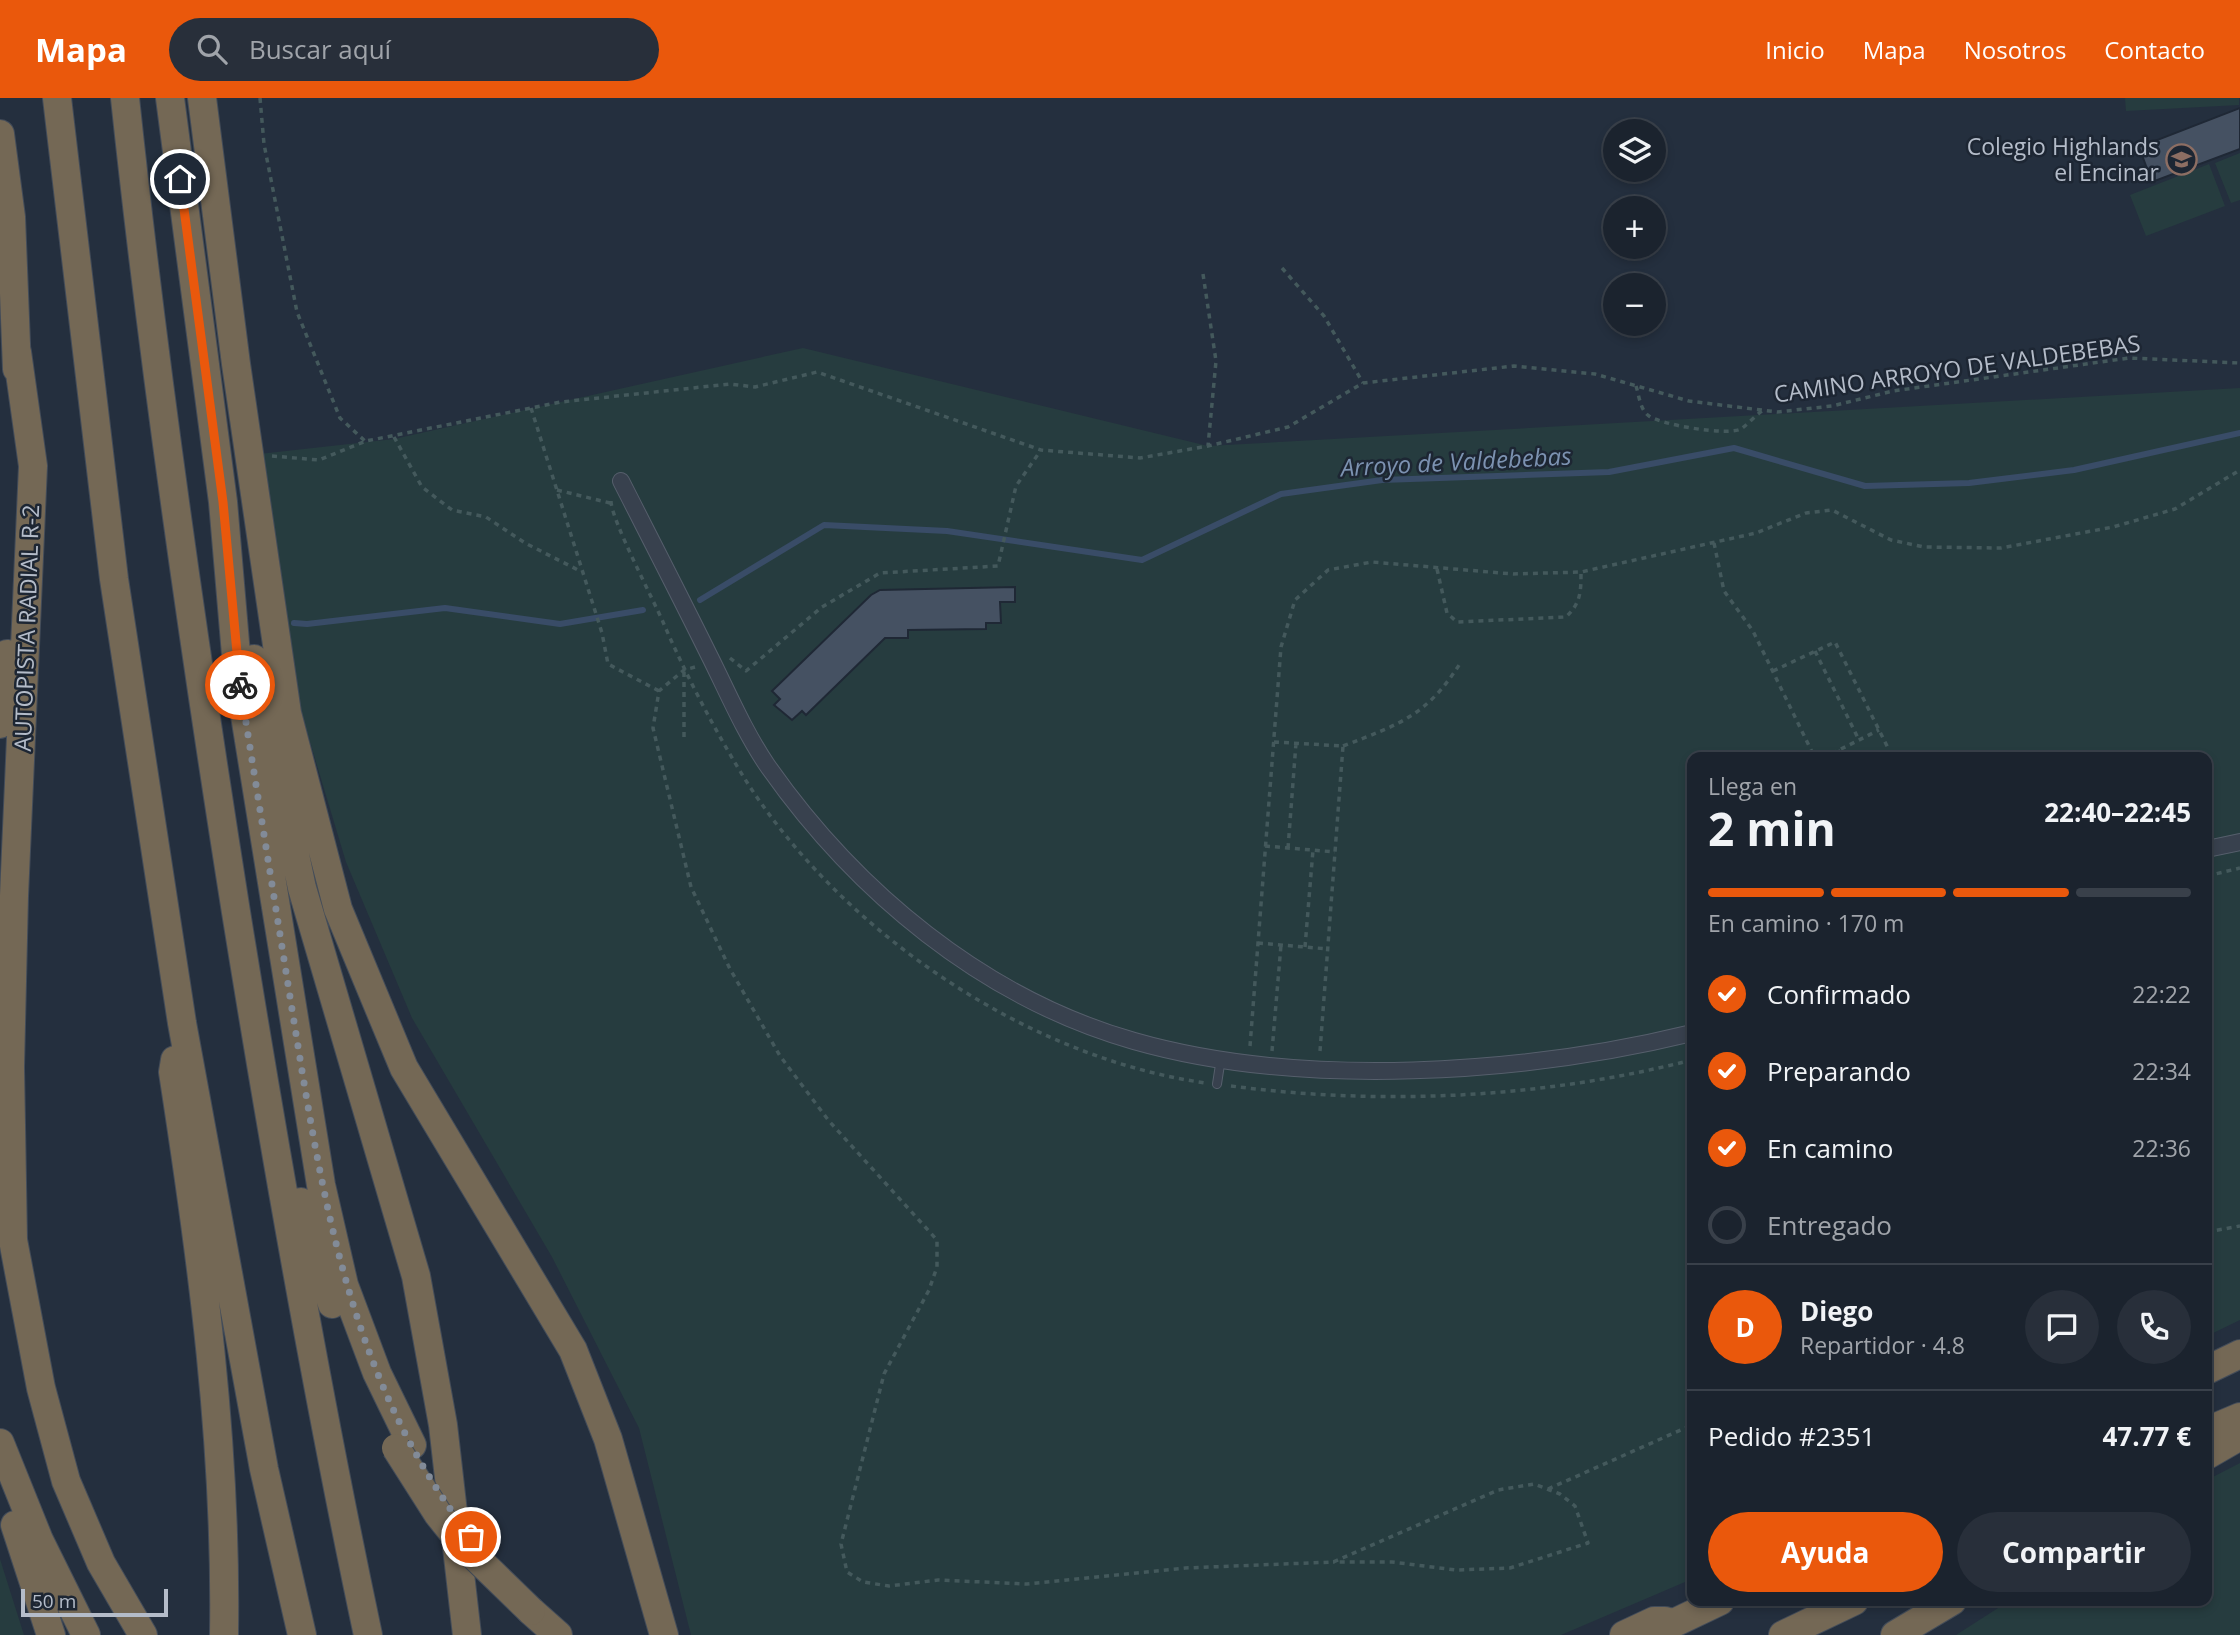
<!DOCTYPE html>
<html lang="es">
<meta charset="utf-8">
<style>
:root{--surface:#1b232e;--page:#282f3a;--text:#f1f3f6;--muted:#a0a4aa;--line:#39404a;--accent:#ea580c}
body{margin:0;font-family:"Open Sans",sans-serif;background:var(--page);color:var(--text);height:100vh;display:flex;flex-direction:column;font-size:26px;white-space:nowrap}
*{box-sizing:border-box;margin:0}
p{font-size:23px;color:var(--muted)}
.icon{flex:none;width:38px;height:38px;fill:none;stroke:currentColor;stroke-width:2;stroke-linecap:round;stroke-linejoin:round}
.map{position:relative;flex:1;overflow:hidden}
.sheet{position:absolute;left:1687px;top:654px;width:525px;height:854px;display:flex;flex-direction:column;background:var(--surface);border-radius:14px;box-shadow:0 4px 10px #0003,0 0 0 2px var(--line)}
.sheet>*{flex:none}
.controls{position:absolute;left:1603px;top:21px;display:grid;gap:14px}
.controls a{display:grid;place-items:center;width:63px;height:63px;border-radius:50%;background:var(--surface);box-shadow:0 4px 10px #0003,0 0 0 2px var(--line);font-size:35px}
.scale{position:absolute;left:21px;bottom:18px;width:147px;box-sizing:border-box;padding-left:7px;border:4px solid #b4bcc9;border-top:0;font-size:19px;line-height:24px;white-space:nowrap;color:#b4bcc9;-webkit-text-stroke:5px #1d2633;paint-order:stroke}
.pin{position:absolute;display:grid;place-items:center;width:60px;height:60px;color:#fff;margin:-30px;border:4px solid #fff;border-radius:50%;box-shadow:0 2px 7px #0007}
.courier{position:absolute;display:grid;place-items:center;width:70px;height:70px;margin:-35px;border:5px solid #ea580c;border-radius:50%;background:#fff;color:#222;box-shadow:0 2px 9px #0007}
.summary em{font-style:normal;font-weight:700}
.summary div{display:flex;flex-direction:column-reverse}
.summary{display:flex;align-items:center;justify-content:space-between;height:119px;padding:0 21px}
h1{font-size:46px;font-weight:700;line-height:52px}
.bar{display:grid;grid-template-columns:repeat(4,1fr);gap:10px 7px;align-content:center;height:84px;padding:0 21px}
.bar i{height:9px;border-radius:5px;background:var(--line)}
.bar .selected{background:var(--accent)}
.bar p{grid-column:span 4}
.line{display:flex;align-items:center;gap:18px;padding:0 21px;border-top:2px solid var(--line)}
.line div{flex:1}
.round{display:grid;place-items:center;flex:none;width:74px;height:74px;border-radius:37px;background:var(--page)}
ol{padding:0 21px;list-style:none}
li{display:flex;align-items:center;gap:21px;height:77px}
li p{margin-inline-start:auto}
li .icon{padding:7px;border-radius:50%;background:var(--accent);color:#fff;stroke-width:4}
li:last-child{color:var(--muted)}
li i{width:38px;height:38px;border:4px solid var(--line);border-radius:50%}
.action{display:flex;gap:14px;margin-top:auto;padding:14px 21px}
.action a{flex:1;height:80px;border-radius:42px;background:var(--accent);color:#fff;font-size:28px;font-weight:700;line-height:80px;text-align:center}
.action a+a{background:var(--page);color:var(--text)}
header{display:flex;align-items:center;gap:42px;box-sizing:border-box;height:98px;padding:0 35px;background:var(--accent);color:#fff}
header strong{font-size:33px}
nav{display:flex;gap:38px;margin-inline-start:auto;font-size:24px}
.search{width:490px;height:63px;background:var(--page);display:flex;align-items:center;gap:18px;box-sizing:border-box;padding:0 24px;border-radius:38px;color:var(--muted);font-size:26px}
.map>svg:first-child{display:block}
.green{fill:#263c3f}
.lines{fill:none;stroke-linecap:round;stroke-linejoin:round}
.stream{stroke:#394c67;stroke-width:6}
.building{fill:#455162;stroke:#1f2835;stroke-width:2}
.service-casing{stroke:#565f6c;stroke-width:10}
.minor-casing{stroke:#565f6c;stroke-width:18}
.motorway-casing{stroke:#434c59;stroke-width:30}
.path{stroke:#44595c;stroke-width:3.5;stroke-dasharray:5 5;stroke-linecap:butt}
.service{stroke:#38414e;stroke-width:8}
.minor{stroke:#38414e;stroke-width:16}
.motorway{stroke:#746855;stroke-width:28}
.motorway-bridge-casing{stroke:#434c59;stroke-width:30;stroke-linecap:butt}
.motorway-bridge{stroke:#746855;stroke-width:28}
.done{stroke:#828b98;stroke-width:7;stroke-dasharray:0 12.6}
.route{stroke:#ea580c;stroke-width:9}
.labels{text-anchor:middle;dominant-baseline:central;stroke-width:5;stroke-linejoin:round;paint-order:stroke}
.poi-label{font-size:23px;fill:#b4bcc9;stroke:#1d2633;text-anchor:end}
.street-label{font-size:23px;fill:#b4bcc9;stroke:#1d2633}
.water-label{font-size:24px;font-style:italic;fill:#7c92b1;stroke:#1d2633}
</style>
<header>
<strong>Mapa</strong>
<div class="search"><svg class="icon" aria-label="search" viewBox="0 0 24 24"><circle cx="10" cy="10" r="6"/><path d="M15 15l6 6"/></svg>Buscar aquí</div>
<nav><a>Inicio</a><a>Mapa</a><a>Nosotros</a><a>Contacto</a></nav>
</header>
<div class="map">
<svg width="2240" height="1537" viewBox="0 0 2240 1537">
<rect width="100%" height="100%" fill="#242f3e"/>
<path class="green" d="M 2125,0 L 2239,0 L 2239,7 L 2126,13 Z
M 2240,55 L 2240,102 L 2231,105 L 2215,65 Z
M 2209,66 L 2225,108 L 2146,138 L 2130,97 Z
M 803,250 L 1208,348 L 2240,290 L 2240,1222 L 2207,1238 L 2207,660 L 1692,660 L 1692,1481 L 1561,1537 L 691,1537 L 639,1330 L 552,1159 L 412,920 L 346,764 L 289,574 L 259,356 L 394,341 Z
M 2240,1365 L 2240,1537 L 1956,1537 L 2009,1503 L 2207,1503 L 2207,1382 Z
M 0,1461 L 24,1537 L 0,1537 Z"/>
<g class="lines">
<path class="stream" d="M 700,502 L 824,427 L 947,433 L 1142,462 L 1281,396 L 1382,382 L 1609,374 L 1734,350 L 1865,388 L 1969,385 L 2074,372 L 2240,335
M 294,525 L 307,526 L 445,510 L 560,526 L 643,512"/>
</g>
<path class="building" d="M 2240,10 L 2240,51 L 2152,84 L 2139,49 Z
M 1015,489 L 1015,504 L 1000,504 L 1001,525 L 986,525 L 986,531 L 908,532 L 908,540 L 885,540 L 806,617 L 802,613 L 792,622 L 774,607 L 780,601 L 772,593 L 871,497 L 880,492 Z"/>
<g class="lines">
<defs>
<path id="service" d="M 1217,986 L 1221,960"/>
<path id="minor" d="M 621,383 C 651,442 681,500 710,559 C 728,595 744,633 767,667 C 855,793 983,900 1134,943 C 1302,991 1524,976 1692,935
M 2207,751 L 2240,744"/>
<path id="motorway" d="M 57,0 L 114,481 L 182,925 L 264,1371 L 302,1537
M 125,0 C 154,273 193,543 236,814 C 275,1056 317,1297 368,1537
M 170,0 L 223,404 L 237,568 L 321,1087 L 344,1187 L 377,1275 L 412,1347
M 202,0 L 236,266 L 287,615 L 338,811 L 404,970 L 573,1252 L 608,1341 L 664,1537
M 0,36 L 11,119 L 17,271
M 17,254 L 33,368 L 14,798 L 10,969 L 13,1142 L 41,1290 L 66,1383 L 101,1465 L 143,1537
M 254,561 L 302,790 L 416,1178 L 443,1327 L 467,1537
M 0,626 L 7,556
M 175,962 L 173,974 C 202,1161 227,1347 224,1537
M 301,1104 L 332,1206
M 2207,1272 L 2240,1256
M 2207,1333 L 2240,1319
M 0,1345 L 39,1442 L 86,1537
M 2207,1357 L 2240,1338
M 15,1427 L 51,1537
M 531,1513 L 558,1537
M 1624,1537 L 1654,1523 L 1665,1523
M 1649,1537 L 1720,1503
M 1783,1537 L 1854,1503
M 1895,1537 L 1952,1503"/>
</defs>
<use href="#service" class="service-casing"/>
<use href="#minor" class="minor-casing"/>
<use href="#motorway" class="motorway-casing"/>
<path class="path" d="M 260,0 L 264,46 L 297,214 L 340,320 L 365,343
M 1282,170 L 1324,218 L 1363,285
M 1203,176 L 1216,263 L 1208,348
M 1636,288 C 1639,297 1640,312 1649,318 C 1662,327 1727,338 1741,331 C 1748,326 1755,318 1762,313
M 531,310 L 602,535 L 608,566 L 659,593
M 394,339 L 422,389 L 452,412 L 486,419 L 525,445 L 580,473
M 272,358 L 319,362 L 366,343 L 561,304 L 730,286 L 755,289 L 817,274 L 1041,352 L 1140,360 L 1208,348 L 1288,329 L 1363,285 L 1514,268 L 1595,276 L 1689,303 L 1777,314 L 1832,308 L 1893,293 L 2129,260 L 2240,265
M 557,392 L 610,405
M 611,403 C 611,421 653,501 663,524 C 686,577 713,629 743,678 C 839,832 1026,960 1206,985
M 1714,445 L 1724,493 L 1753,533 L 1815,660
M 1437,471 L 1447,515 L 1457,524 L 1566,519 C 1581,505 1581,493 1581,474
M 1815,553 L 1859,642
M 730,560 L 746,573 L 822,509 L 880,475 L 998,468 L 1016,388 L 1041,352
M 695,569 L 684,572 L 659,593 L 653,630 L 691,789 L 730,871 L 780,958 L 829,1023 L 937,1142 L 937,1169 L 929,1192 L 884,1276 L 841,1446 L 847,1474 L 863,1484 L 889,1488 L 938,1482 L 1027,1486 L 1185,1470 L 1333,1464 L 1498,1392 L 1534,1386 L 1560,1396 L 1575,1408 L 1588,1445 L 1510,1470 L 1456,1472 L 1392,1464 L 1333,1464
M 1773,573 L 1835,544 L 1893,660
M 684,639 L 684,574
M 1274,644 L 1343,648 L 1320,953
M 1343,648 C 1400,626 1427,618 1461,564
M 1838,652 L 1842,660
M 1823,660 L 1879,632
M 1265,748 L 1335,754
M 1288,750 L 1296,645
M 2207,778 L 2240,770
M 1258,845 L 1328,851
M 1305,849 L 1313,752
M 1250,948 L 1281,549 L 1295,502 L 1328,472 L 1372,464 L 1513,476 L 1581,474 L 1756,435 L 1806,415 L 1832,412 L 1891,442 L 1924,449 L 2001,450 L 2113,429 L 2175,411 L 2240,372
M 1272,953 L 1281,847
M 1231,988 C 1384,1008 1543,1000 1692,962
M 2207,1134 L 2240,1128
M 1548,1391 L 1692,1327"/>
<use href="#service" class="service"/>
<use href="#minor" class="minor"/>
<use href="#motorway" class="motorway"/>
<defs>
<path id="motorway-bridge" d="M 396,1350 L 438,1416 L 462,1446 L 531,1513"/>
</defs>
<use href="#motorway-bridge" class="motorway-bridge-casing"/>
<use href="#motorway-bridge" class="motorway-bridge"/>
</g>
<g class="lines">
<path class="done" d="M 240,587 C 257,693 274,799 291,905 C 322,1096 348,1281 471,1439"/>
<path class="route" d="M 180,81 L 223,404 L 240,587"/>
</g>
<defs>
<symbol id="school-ring" viewBox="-11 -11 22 22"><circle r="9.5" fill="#1d2633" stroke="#8d6e63" stroke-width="1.5"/><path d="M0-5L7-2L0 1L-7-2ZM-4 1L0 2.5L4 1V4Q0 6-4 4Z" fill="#8d6e63"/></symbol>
</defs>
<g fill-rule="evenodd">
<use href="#school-ring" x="2164" y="44" width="35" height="35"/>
</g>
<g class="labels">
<g class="poi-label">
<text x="2159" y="48">Colegio Highlands<tspan x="2159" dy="26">el Encinar</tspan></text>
</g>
<g class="street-label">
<text transform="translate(1957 270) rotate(-8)">CAMINO ARROYO DE VALDEBEBAS</text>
<text transform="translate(26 530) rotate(-88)">AUTOPISTA RADIAL R-2</text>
</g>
<g class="water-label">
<text transform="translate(1456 363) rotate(-3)">Arroyo de Valdebebas</text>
</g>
</g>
</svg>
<div class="controls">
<a><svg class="icon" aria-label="layers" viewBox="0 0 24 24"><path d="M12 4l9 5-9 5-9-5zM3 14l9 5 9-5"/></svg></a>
<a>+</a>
<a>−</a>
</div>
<div class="scale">50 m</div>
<div class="pin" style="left:471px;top:1439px;background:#ea580c"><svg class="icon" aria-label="bag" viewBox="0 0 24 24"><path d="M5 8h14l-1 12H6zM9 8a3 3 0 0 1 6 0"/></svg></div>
<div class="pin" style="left:180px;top:81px;background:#1f2937"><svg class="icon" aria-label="home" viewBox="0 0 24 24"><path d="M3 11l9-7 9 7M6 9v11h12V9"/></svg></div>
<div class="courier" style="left:240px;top:587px"><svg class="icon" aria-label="bike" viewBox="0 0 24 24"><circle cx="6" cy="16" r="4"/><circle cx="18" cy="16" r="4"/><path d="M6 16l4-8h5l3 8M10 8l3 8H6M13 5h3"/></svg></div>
<section class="sheet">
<div class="summary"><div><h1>2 min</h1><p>Llega en</p></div><em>22:40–22:45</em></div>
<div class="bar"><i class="selected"></i><i class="selected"></i><i class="selected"></i><i></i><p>En camino · 170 m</p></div>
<ol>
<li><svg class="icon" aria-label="check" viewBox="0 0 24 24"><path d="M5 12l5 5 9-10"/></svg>Confirmado<p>22:22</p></li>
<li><svg class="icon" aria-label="check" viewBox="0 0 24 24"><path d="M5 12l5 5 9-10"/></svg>Preparando<p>22:34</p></li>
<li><svg class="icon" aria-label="check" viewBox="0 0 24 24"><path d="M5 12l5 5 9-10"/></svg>En camino<p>22:36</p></li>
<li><i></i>Entregado</li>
</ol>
<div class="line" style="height:126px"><b class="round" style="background:var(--accent);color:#fff">D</b><div><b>Diego</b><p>Repartidor · 4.8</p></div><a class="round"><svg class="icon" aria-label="chat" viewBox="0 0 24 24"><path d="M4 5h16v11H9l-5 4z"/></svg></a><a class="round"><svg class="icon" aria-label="phone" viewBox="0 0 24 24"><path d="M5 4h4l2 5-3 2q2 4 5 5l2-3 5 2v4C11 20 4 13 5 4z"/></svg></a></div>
<div class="line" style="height:91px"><div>Pedido #2351</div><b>47.77 €</b></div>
<div class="action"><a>Ayuda</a><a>Compartir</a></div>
</section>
</div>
